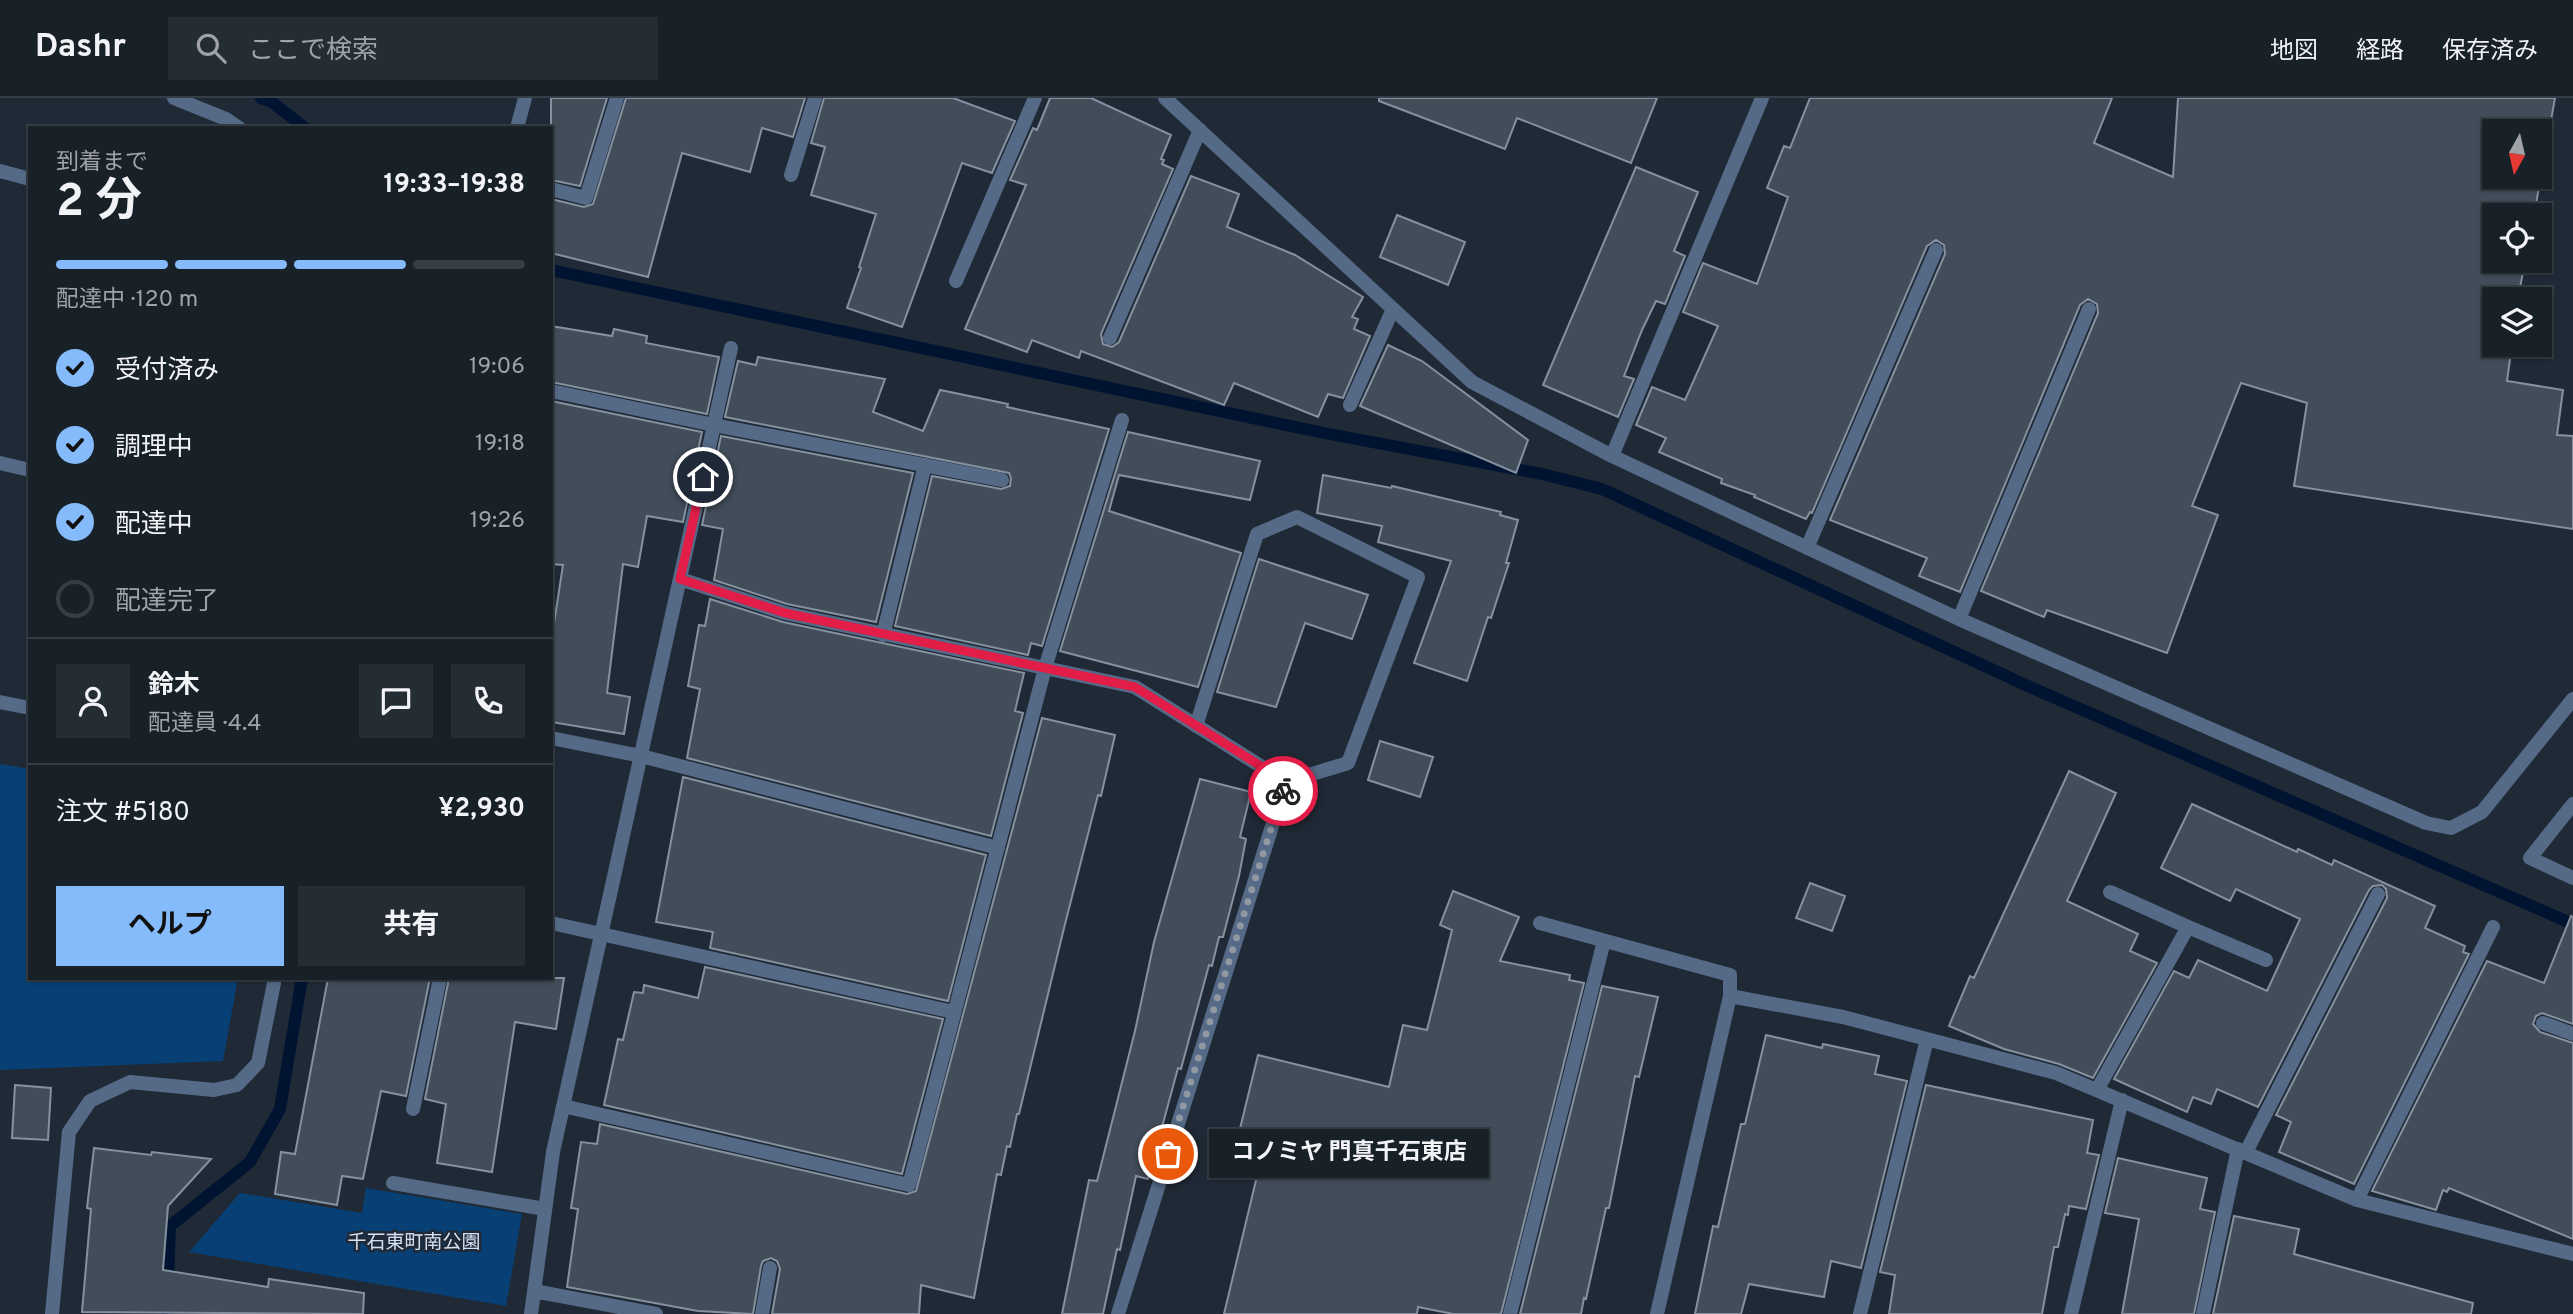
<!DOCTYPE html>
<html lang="ja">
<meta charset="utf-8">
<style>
:root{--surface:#182028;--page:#252d34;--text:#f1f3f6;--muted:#9fa3a8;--line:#363e45;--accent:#85bbfb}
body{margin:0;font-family:Overpass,"Noto Sans JP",sans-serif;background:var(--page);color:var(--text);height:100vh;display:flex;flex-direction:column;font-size:26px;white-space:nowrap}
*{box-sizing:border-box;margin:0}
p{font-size:23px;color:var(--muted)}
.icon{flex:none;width:38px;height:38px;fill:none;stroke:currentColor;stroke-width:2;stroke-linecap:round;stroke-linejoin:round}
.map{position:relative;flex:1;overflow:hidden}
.side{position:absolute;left:28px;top:28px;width:525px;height:854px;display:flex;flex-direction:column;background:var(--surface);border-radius:0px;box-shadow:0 2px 5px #0004,0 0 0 2px var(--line)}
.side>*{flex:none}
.needle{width:46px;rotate:188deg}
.controls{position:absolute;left:2482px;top:21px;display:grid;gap:14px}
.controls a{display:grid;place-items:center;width:70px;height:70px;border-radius:0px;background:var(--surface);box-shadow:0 2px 5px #0004,0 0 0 2px var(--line);font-size:35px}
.pin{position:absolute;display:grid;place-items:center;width:60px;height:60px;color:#fff;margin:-30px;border:4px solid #fff;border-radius:50%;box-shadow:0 2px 7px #0007}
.courier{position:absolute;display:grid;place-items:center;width:70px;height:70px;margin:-35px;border:5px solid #e11d48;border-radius:50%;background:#fff;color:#222;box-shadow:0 2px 9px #0007}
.bubble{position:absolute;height:49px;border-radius:0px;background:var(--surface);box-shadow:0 2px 5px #0004,0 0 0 2px var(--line);font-size:23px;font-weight:700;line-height:49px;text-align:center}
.summary em{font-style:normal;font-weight:700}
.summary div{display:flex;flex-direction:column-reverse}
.summary{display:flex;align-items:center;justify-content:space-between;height:119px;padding:0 28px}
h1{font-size:46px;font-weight:700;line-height:52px}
.bar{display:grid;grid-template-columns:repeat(4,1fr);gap:10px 7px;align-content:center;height:84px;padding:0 28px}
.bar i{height:9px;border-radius:5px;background:var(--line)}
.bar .current{background:var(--accent)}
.bar p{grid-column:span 4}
.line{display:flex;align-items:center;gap:18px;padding:0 28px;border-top:2px solid var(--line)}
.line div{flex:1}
.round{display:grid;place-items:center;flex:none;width:74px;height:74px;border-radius:0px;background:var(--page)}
ol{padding:0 28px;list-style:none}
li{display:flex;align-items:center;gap:21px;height:77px}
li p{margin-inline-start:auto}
li .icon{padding:7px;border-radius:50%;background:var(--accent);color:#111;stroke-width:4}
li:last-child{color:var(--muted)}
li i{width:38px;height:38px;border:4px solid var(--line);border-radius:50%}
.cta{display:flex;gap:14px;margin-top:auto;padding:14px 28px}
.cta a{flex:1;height:80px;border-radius:0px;background:var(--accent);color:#111;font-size:28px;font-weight:700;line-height:80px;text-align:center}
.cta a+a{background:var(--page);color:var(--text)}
header{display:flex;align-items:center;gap:42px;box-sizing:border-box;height:98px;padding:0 35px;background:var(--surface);border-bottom:2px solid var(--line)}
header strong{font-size:33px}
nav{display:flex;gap:38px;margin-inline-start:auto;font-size:24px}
.search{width:490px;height:63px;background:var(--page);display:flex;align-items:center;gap:18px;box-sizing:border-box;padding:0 24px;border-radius:0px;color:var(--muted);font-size:26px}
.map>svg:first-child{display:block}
.green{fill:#083f74}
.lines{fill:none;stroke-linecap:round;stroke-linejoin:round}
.stream{stroke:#001432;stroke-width:12}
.building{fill:#424d5a;stroke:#85919f;stroke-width:2;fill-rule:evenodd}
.lane{stroke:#546a86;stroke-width:14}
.street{stroke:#546a86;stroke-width:14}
.done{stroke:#9198a2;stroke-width:7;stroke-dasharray:0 12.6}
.route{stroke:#e11d48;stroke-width:9}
.labels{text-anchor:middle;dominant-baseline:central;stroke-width:5;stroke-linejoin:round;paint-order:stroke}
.park-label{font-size:19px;fill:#d1e0f2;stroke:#202a36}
</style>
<header>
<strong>Dashr</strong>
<div class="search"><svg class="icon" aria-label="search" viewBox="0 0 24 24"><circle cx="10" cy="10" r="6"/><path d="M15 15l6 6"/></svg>ここで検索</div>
<nav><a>地図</a><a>経路</a><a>保存済み</a></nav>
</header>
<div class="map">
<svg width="2573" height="1216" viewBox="0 0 2573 1216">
<rect width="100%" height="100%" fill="#202a36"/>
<path class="green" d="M 0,666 L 30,671 L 30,880 L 238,880 L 223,963 L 0,972 Z
M 366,1090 L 522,1116 L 506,1208 L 189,1154 L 240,1095 L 362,1115 Z"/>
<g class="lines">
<path class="stream" d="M 261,0 L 272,4 L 305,30
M 551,172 L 1324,335 L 1542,376 L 1602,391 L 2030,589 L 2573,826
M 167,1216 L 170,1128 L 250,1064 L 280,1011 L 302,880"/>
</g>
<path class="building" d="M 551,0 L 607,0 L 580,88 L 551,82 Z
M 626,0 L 805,0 L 793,39 L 762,30 L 750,74 L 682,55 L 648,179 L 551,155 L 551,101 L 584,109 L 593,106 Z
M 824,0 L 953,0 L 1015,23 L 992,75 L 962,65 L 902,229 L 847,210 L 861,170 L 859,169 L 876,116 L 811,97 L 825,49 L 811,45 Z
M 1050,0 L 1091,0 L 1171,37 L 1161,61 L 1164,62 L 1162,66 L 1173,71 L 1101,236 L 1103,246 L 1112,249 L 1119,244 L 1191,78 L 1239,96 L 1227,129 L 1295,157 L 1363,199 L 1352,219 L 1358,221 L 1354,231 L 1370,238 L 1343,300 L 1328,296 L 1318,319 L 1234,285 L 1224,307 L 1081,253 L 1079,260 L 1032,242 L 1027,254 L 965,231 L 1026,87 L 1010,82 L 1033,30 L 1037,32 Z
M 1379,0 L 1657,0 L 1631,65 L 1517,20 L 1505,51 L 1379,3 Z
M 1810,0 L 2112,0 L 2094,45 L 2173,79 L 2178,0 L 2555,0 L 2534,117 L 2494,117 L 2494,163 L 2525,163 L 2518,201 L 2494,201 L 2494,247 L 2512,247 L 2507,283 L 2563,292 L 2557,337 L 2573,338 L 2573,431 L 2294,388 L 2307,305 L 2241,285 L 2192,408 L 2218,417 L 2167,555 L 2047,512 L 2044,519 L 1981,493 L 2098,215 L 2097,206 L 2088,201 L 2080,207 L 1960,494 L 1919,478 L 1927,460 L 1830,422 L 1945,156 L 1944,147 L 1936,142 L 1927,148 L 1812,415 L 1810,414 L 1806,421 L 1754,399 L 1755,397 L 1721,385 L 1722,381 L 1659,354 L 1666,340 L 1636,327 L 1652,289 L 1685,302 L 1718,228 L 1683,214 L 1703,165 L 1757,186 L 1788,99 L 1767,90 L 1784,48 L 1790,50 ZM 2494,33 L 2539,33 L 2539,79 L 2494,79 Z
M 1636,69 L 1698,94 L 1674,153 L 1685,158 L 1665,206 L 1656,203 L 1642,232 L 1624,278 L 1634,281 L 1618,319 L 1543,287 Z
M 1397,117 L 1465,144 L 1448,187 L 1380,159 Z
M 551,228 L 612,238 L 614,231 L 647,238 L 646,245 L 719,259 L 707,316 L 551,284 Z
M 1388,247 L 1422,263 L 1528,342 L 1516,375 L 1360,308 Z
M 758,259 L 885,281 L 873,314 L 923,333 L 940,292 L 1008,306 L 1007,309 L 1109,331 L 1042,548 L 1031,545 L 1028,557 L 895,528 L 932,378 L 1001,391 L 1010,388 L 1011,380 L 1009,375 L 725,319 L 738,263 L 756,267 Z
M 551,303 L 702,334 L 683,424 L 647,418 L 638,469 L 623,466 L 607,595 L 630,599 L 624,636 L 551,624 L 551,545 L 563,467 L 551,466 Z
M 1128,334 L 1260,363 L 1250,402 L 1119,377 L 1109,413 L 1241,455 L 1198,589 L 1060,553 Z
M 721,338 L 913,375 L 876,524 L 787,506 L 714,482 L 723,431 L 702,427 Z
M 1323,377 L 1391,390 L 1392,388 L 1501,414 L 1500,417 L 1518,422 L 1506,465 L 1509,465 L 1491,520 L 1488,519 L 1467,583 L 1414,565 L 1451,463 L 1378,444 L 1382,428 L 1317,415 Z
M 1259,461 L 1368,497 L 1352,541 L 1305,525 L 1276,609 L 1217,594 Z
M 710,501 L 783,524 L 1024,575 L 1015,613 L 1023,615 L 991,738 L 687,660 L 700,591 L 688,588 L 699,527 L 705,528 Z
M 1042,620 L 1115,637 L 1101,698 L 1098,697 L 1064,830 L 1019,1016 L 1017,1016 L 1010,1049 L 1007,1048 L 1001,1077 L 997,1076 L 974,1200 L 921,1187 L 919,1216 L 772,1216 L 780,1171 L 777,1163 L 771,1160 L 763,1163 L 761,1168 L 753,1216 L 698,1213 L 567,1189 L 578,1111 L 571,1110 L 581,1044 L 597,1046 L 600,1026 L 907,1096 L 916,1093 Z
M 1380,643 L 1433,659 L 1420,699 L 1368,682 Z
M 2069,673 L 2116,695 L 2067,803 L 2138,836 L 2130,853 L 2157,865 L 2093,980 L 2059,966 L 2004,951 L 1949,928 L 1970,878 L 1974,880 Z
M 683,679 L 986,757 L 948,903 L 710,850 L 713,834 L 656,824 Z
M 1200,681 L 1251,694 L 1240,739 L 1246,741 L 1239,778 L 1223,839 L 1219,839 L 1212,868 L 1209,867 L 1181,971 L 1178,970 L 1148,1081 L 1136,1078 L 1120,1152 L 1117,1151 L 1103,1216 L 1062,1216 L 1089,1082 L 1097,1083 L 1135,933 L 1154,844 Z
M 2192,706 L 2297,754 L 2298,751 L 2332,767 L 2334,762 L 2435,808 L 2425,830 L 2465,848 L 2463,854 L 2469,856 L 2354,1086 L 2279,1054 L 2291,1024 L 2276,1017 L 2387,800 L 2386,791 L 2382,787 L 2373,788 L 2369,792 L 2258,1009 L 2217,991 L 2211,1006 L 2193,999 L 2187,1014 L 2114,981 L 2174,873 L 2189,880 L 2198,862 L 2267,893 L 2300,821 L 2236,791 L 2230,803 L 2161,770 Z
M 1810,785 L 1845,798 L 1832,833 L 1796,820 Z
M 1453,793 L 1519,819 L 1500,863 L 1570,877 L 1569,882 L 1584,885 L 1501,1216 L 1453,1216 L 1418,1209 L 1417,1216 L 1224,1216 L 1263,1053 L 1236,1047 L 1258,957 L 1389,989 L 1403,927 L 1427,932 L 1452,832 L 1440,827 Z
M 2571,818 L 2573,819 L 2573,926 L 2542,915 L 2536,918 L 2533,926 L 2540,934 L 2573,945 L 2573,1141 L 2449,1090 L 2447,1094 L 2443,1092 L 2436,1112 L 2372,1093 L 2487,863 L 2544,885 Z
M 705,869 L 943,921 L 902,1076 L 604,1007 L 618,941 L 623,942 L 634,894 L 643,895 L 644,887 L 698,900 Z
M 328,880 L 430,880 L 406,998 L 381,993 L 363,1081 L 342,1078 L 337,1107 L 275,1096 L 281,1054 L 295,1056 Z
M 449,880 L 564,880 L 556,931 L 515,924 L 492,1074 L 437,1065 L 446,1006 L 425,1001 Z
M 1602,888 L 1658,899 L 1639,979 L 1635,978 L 1609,1110 L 1606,1110 L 1586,1201 L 1584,1200 L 1581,1216 L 1520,1216 Z
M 1766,937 L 1822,950 L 1823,946 L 1879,958 L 1875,976 L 1907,983 L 1861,1170 L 1831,1163 L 1824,1199 L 1749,1186 L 1741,1216 L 1695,1216 L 1713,1128 L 1718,1129 L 1741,1026 L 1745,1026 Z
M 15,987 L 51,990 L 48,1042 L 12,1040 Z
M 1926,987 L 2093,1022 L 2087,1055 L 2099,1057 L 2086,1111 L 2069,1108 L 2068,1117 L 2065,1116 L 2058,1149 L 2054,1149 L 2042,1216 L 1889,1216 L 1895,1177 L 1880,1174 Z
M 94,1050 L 151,1057 L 152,1054 L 211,1061 L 168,1108 L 163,1172 L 268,1189 L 269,1181 L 364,1195 L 363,1216 L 82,1214 L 91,1111 L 87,1110 Z
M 2118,1060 L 2207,1080 L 2200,1111 L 2215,1114 L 2194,1216 L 2122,1216 L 2139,1121 L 2105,1115 Z
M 2234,1118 L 2299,1131 L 2294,1156 L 2473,1205 L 2471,1216 L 2213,1216 Z"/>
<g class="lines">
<path class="lane" d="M 0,73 L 30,81
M 791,77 L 815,0
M 956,183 L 1035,0
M 1110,240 L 1200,32
M 1350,307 L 1393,211
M 883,537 L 925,367
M 0,604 L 30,610
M 1196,628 L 1257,436 L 1297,419 L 1418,479 L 1348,665 L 1286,684
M 2573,706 L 2530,760 L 2573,780
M 2188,829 L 2266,862
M 2543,925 L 2573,936
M 2097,992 L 2188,829 L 2110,794
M 393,1085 L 545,1111
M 762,1216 L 770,1170
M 2203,1216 L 2238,1051"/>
<path class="street" d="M 174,0 L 226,21 L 239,30
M 1165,0 L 1472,284 L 1612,358 L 1959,521 L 2426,725 L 2451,730 L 2482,714 L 2573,601
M 517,30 L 525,0
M 551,91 L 586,100 L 617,0
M 551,293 L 714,327 L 1002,382
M 1612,358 L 1762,0
M 0,365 L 30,372
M 1807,450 L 1936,152
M 680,481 L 785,515 L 1135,589 L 1286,684 L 1118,1216
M 1959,521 L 2089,211
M 551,640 L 641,658 L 998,750
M 551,825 L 954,914
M 1540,825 L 1730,877 L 1730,898
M 563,1008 L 909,1087 L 1045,570 L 1122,322
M 413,1011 L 440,880
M 2246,1054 L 2378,796
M 2357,1102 L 2493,829
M 534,1193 L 656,1216
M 52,1216 L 69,1034 L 90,1003 L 130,984 L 214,992 L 237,987 L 258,965 L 275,880
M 531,1216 L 553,1054 L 731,250
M 1510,1216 L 1604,843
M 1657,1216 L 1730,898 L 1843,919 L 2056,975 L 2357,1102 L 2573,1156
M 1860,1216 L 1927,941
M 2071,1216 L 2122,1002"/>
</g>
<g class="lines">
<path class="done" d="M 1168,1056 L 1283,693"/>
<path class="route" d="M 703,379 L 680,481 L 785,515 L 1135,589 L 1286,684 L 1283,693"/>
</g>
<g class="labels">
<g class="park-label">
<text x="414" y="1145">千石東町南公園</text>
</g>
</g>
</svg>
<div class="controls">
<a><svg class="needle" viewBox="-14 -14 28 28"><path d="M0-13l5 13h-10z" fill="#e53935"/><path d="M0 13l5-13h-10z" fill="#9fa3a8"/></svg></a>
<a><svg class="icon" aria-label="locate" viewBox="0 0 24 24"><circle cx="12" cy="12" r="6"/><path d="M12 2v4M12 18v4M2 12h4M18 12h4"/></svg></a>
<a><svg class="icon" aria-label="layers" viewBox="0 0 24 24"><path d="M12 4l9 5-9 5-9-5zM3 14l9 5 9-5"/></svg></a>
</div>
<div class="pin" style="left:1168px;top:1056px;background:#ea580c"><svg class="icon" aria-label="bag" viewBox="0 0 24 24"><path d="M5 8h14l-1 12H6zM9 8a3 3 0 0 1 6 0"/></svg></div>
<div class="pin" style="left:703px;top:379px;background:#1f2937"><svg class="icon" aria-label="home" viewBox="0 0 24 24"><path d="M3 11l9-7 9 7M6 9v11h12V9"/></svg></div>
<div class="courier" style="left:1283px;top:693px"><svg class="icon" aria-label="bike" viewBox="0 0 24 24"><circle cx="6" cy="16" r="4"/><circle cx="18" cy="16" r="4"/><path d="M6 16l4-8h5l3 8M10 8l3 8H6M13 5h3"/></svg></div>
<div class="bubble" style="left:1209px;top:1031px;width:280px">コノミヤ 門真千石東店</div>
<section class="side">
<div class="summary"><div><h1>2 分</h1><p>到着まで</p></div><em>19:33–19:38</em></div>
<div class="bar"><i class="current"></i><i class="current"></i><i class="current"></i><i></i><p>配達中 · 120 m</p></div>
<ol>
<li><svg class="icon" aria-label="check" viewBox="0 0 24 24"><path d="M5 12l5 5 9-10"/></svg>受付済み<p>19:06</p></li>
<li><svg class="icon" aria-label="check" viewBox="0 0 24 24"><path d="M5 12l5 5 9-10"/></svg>調理中<p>19:18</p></li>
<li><svg class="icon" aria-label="check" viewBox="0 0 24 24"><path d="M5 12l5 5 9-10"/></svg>配達中<p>19:26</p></li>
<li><i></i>配達完了</li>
</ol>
<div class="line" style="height:126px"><a class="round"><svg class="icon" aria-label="person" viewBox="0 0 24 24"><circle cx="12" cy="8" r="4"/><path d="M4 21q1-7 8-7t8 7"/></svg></a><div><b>鈴木</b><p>配達員 · 4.4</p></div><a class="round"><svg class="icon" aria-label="chat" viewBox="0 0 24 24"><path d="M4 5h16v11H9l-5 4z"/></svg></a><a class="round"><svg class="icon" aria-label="phone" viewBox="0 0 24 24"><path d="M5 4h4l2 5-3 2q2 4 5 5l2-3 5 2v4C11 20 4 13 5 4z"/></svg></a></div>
<div class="line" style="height:91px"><div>注文 #5180</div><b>¥2,930</b></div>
<div class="cta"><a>ヘルプ</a><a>共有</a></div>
</section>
</div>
